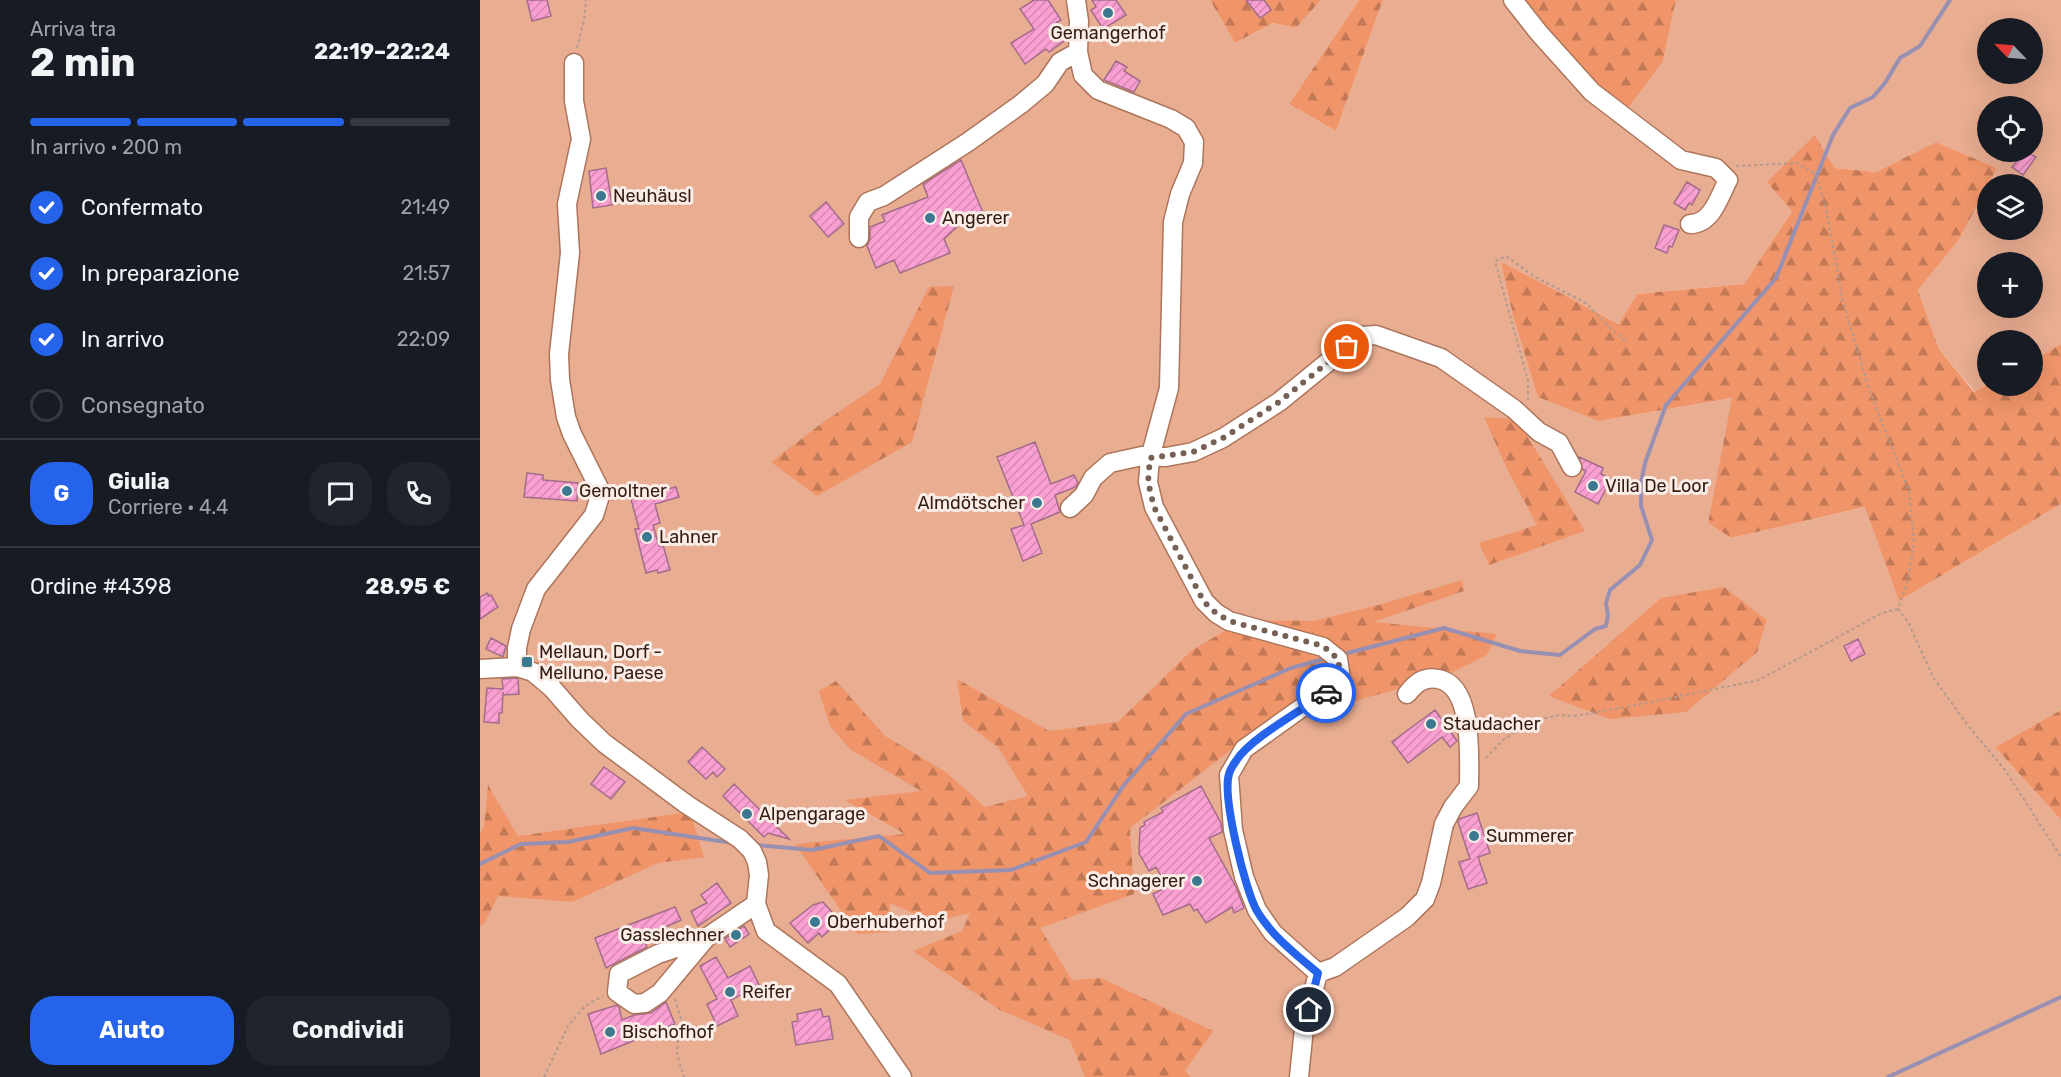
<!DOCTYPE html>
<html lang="it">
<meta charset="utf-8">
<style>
:root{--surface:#171b24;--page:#20242c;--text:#f1f3f6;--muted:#9ea1a6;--line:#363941;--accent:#2563eb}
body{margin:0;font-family:Rubik,sans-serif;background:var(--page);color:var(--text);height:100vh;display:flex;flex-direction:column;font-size:22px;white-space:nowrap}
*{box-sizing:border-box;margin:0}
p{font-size:20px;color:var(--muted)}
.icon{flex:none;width:33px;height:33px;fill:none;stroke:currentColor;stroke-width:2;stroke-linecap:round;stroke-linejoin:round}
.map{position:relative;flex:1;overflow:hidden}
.sheet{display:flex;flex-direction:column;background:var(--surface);width:480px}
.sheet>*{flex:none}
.needle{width:39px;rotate:295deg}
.buttons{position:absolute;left:1497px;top:18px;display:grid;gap:12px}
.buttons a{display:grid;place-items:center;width:66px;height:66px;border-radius:50%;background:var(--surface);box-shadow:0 6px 24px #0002;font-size:30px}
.pin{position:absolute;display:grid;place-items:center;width:51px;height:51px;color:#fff;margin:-26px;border:3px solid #fff;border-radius:50%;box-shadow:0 2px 6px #0007}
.courier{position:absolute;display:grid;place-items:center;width:60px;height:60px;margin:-30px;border:4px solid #2563eb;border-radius:50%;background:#fff;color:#222;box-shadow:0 2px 8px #0007}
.head em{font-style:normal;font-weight:700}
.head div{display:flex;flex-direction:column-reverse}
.head{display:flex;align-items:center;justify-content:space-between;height:102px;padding:0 30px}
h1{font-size:39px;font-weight:700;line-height:45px}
.bar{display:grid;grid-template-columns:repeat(4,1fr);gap:9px 6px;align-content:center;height:72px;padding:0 30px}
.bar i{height:8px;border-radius:4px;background:var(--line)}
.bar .selected{background:var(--accent)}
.bar p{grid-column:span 4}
.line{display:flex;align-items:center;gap:15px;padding:0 30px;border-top:2px solid var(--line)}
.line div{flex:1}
.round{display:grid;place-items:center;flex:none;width:63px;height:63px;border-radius:24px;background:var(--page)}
ol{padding:0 30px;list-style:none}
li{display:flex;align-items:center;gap:18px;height:66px}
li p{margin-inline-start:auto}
li .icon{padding:6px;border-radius:50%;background:var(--accent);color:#fff;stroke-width:4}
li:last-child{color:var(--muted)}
li i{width:33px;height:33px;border:3px solid var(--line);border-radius:50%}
.button{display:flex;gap:12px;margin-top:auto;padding:12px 30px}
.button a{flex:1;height:69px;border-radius:24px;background:var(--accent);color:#fff;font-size:24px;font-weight:700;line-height:69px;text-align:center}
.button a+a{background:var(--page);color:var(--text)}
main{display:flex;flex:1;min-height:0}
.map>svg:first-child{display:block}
.green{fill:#e9ad91;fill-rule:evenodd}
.forest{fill:url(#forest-firs)}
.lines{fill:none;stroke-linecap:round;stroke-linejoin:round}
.stream{stroke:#9790b2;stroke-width:4}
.building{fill:url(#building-hatch);stroke:#a36c8a;stroke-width:1.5}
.minor-casing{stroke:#ad755b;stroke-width:21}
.path{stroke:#b2998e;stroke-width:2;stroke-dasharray:3 3;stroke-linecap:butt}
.minor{stroke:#fff;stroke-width:18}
.done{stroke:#776055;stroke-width:6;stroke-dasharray:0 10.8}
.route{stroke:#2563eb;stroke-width:8}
.poi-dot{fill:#3c7890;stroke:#faede7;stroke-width:2}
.labels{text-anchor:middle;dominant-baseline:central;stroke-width:6;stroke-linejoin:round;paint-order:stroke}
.poi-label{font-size:18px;fill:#331c12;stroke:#faede7;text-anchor:start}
</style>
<main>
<section class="sheet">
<div class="head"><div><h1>2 min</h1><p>Arriva tra</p></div><em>22:19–22:24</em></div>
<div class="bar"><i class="selected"></i><i class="selected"></i><i class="selected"></i><i></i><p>In arrivo · 200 m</p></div>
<ol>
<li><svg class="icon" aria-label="check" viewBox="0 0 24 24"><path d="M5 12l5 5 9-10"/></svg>Confermato<p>21:49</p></li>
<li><svg class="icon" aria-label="check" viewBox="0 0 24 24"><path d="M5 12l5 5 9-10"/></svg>In preparazione<p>21:57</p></li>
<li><svg class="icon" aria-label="check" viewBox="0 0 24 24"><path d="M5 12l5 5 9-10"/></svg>In arrivo<p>22:09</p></li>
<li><i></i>Consegnato</li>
</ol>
<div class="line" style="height:108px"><b class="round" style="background:var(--accent);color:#fff">G</b><div><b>Giulia</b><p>Corriere · 4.4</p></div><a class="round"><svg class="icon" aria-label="chat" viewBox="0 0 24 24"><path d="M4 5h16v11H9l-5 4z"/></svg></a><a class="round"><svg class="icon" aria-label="phone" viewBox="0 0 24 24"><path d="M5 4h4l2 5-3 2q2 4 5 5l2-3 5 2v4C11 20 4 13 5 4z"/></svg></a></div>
<div class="line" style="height:78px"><div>Ordine #4398</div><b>28.95 €</b></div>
<div class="button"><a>Aiuto</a><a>Condividi</a></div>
</section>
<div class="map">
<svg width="1581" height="1077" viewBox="0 0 1581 1077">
<defs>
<pattern id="forest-firs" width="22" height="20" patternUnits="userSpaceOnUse" patternTransform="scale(1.5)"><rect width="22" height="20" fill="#f0956a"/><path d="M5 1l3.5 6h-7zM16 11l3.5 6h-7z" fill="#c37956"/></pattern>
<pattern id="building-hatch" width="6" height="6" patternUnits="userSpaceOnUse" patternTransform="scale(1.5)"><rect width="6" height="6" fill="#fa9fd1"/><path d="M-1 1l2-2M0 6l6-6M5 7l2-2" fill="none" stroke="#d788b2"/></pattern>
</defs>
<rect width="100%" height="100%" fill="#f6ddd1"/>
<path class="green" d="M 0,0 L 730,0 L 755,43 L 793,23 L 816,28 L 841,0 L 879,0 L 809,104 L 856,131 L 903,0 L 1031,0 L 1183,61 L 1196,0 L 1581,0 L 1581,344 L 1553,360 L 1552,340 L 1508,340 L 1507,385 L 1495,392 L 1459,349 L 1438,290 L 1478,241 L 1507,186 L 1508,230 L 1552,230 L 1552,184 L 1508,184 L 1517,168 L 1456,142 L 1396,172 L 1355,168 L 1335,135 L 1312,211 L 1264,284 L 1157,294 L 1140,324 L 1021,263 L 1119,421 L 1253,398 L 1228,523 L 1251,538 L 1386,507 L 1419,601 L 1581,504 L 1581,710 L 1515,747 L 1581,820 L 1581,1077 L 0,1077 ZM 1508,28 L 1552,28 L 1552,74 L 1508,74 ZM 1508,106 L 1552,106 L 1552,152 L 1508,152 ZM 1508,262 L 1552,262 L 1552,308 L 1508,308 Z"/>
<path class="forest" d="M 730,0 L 841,0 L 816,28 L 793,23 L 755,43 Z
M 879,0 L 903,0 L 856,131 L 809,104 Z
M 1031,0 L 1196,0 L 1183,61 L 1146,111 Z
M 1335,135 L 1355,168 L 1396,172 L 1456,142 L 1517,168 L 1478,241 L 1438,290 L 1459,349 L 1494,392 L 1507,385 L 1552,386 L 1553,360 L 1581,344 L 1581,504 L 1419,601 L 1385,507 L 1251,538 L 1228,523 L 1252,398 L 1119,421 L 1058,397 L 1033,315 L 1021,262 L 1139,324 L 1157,294 L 1264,284 L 1312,211 L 1287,182 Z
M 474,286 L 432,442 L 337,496 L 291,462 L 345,421 L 400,384 L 449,287 Z
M 1004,417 L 1037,419 L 1105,531 L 1009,565 L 999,543 L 1057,525 L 1027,469 Z
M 982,580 L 984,591 L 893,622 L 1017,634 L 1007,655 L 963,677 L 885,698 L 769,736 L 650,828 L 654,894 L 560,928 L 592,980 L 621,978 L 733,1031 L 705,1071 L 711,1077 L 605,1077 L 590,1040 L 520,1010 L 433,951 L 482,931 L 490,913 L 453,922 L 410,903 L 409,932 L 377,934 L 315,844 L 425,834 L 365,800 L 441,791 L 371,750 L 350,726 L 339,691 L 356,681 L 405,736 L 466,772 L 505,807 L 548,796 L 518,747 L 483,721 L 477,679 L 569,731 L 638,722 L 711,651 L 763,620 L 834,621 L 902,604 Z
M 1244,587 L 1287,620 L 1277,652 L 1206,712 L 1130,719 L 1069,696 L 1181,598 Z
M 1581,710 L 1581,820 L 1515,747 Z
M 8,785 L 38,836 L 210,812 L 224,857 L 178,863 L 92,902 L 18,896 L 4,924 L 0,926 L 0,834 L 4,826 Z"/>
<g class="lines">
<path class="stream" d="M 860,655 L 964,628 L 1040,651 L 1080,655 L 1115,629 L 1126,626 L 1128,615 L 1126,603 L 1130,590 L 1160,565 L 1172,540 L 1161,506 L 1161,483 L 1165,463 L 1186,405 L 1296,278 L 1353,135 L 1370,108 L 1393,97 L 1405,83 L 1420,58 L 1440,46 L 1470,0
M 275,845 L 332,850 L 399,836 L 450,873 L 531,870 L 606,842 L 644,785 L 706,714 L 811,668 L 847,658
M 0,864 L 41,844 L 88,842 L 153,828 L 253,843
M 1408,1077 L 1581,997"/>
</g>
<path class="building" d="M 47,0 L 67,0 L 71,16 L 52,21 Z
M 554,0 L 568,0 L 581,20 L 576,23 L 587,39 L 569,52 L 566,49 L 545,64 L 531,43 L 554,29 L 540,9 Z
M 612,0 L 636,0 L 646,15 L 623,29 L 611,10 L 616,7 Z
M 766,0 L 784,0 L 791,10 L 780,18 Z
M 636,61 L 647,67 L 644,71 L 660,81 L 654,92 L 624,80 Z
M 1544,152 L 1547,152 L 1556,157 L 1543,175 L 1532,167 Z
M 481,160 L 504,215 L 479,225 L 464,239 L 470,253 L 420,273 L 414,260 L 396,268 L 387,246 L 390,239 L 390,227 L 405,221 L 402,215 L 448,197 L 443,184 Z
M 126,168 L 132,205 L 113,208 L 109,171 Z
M 1207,182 L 1220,190 L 1212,205 L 1209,203 L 1205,210 L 1194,203 Z
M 346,202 L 364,224 L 348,237 L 330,216 Z
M 1184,225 L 1199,230 L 1192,247 L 1189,246 L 1187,253 L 1175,248 Z
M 555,442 L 571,484 L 594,475 L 598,483 L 596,487 L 575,495 L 580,512 L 551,524 L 562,553 L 543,561 L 531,529 L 544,525 L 517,457 Z
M 1099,457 L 1123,468 L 1121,474 L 1131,479 L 1118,504 L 1095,492 L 1106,471 L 1103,470 Z
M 47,473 L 63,475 L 63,480 L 98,483 L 97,501 L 44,497 Z
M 171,487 L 173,493 L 196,487 L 199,497 L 175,504 L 180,523 L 173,525 L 179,546 L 183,545 L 190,570 L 178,573 L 177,570 L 166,573 L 155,529 L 159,529 L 151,499 L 157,498 L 155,491 Z
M 7,593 L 9,596 L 11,595 L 18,607 L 0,619 L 0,597 Z
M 11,638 L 26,646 L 23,657 L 6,649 Z
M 1378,639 L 1385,654 L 1371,661 L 1364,646 Z
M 36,678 L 38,679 L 39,694 L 23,695 L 23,692 L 22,713 L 19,713 L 19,723 L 4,722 L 7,688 L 23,689 L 22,679 Z
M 955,710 L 977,741 L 970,747 L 962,737 L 928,763 L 912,742 Z
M 222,747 L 245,769 L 237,777 L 233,772 L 226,779 L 208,762 Z
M 124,767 L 145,782 L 131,799 L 111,784 Z
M 254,784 L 309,839 L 288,833 L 284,837 L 243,796 Z
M 721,786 L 741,823 L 742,832 L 729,838 L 756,887 L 764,908 L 754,913 L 752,907 L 726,923 L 717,909 L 714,911 L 710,904 L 683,915 L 673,894 L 687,887 L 676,867 L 669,871 L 659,853 L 660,828 L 665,825 L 664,822 L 683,812 L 681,808 Z
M 997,813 L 1010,853 L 998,857 L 1007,883 L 988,889 L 979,862 L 990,859 L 978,822 L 979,819 Z
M 237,883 L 251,903 L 218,926 L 211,911 L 227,903 L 221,895 Z
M 343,902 L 360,921 L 342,937 L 339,933 L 328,943 L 310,923 L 333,905 Z
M 195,907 L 201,920 L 183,928 L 161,933 L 167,947 L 126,968 L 115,938 Z
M 264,926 L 269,934 L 250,947 L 245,939 Z
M 236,957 L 248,978 L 270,966 L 279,985 L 251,1000 L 258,1016 L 237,1026 L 227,1004 L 237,999 L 220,966 Z
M 186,1002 L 195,1024 L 121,1054 L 108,1014 L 137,1005 L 139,1007 L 142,1020 L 154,1015 L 171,1013 Z
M 341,1009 L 343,1017 L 349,1016 L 353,1039 L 316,1045 L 312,1022 L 318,1021 L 317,1014 Z"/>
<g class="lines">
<defs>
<path id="minor" d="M 596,0 L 599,21 L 598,52 L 603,75 L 618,90 L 691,119 L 706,128 L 714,142 L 713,163 L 700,194 L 693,222 L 689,388 L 670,458 L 668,482 L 674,507 L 724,601 L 736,613 L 749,621 L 843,647 L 858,659 L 860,672 L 846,694 L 820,709 L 764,749 L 749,775 L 753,830 L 764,877 L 777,910 L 793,933 L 838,973 L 824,1028 L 819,1077
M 1033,0 L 1059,33 L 1112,92 L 1201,160 L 1236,168 L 1248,180 C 1239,197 1232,224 1210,224
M 379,238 L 379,217 L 388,202 L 404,196 L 488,142 L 541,104 L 565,84 L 580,62 L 598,52
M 590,508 L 604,495 L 613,478 L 630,463 L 662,456 L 686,457 L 713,452 L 743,438 L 799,402 L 880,336 L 896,335 L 961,358 L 1034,409 L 1059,432 L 1079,443 L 1092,467
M 37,667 L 37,648 L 41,629 L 56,589 L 114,515 L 119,499 L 118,486 L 92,434 L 86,417 L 80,380 L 79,354 L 90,253 L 87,204 L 101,139 L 94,101 L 94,63
M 0,669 L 37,667 L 53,672 L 72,688 L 100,720 L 124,743 L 206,804 L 260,839 L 272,851 L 277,862 L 279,875 L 276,904 L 286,931 L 358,984 L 422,1077
M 226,938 L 178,954 L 139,974 L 137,992 L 154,1004 L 165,1003 L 180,993 L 226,938 L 276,904
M 838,973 L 855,967 L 927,917 L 945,899 L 951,883 L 964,824 L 973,807 L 989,786 C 989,758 994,685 958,679 C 943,676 935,684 927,694"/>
</defs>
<use href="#minor" class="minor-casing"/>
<path class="path" d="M 97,48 L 104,20 L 106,0
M 1256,166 L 1317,163 L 1336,175 L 1346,208 L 1363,302 L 1389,389 L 1429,491 L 1434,542 L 1428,580 L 1418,609
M 1048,400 L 1048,381 L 1015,261 L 1026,256 L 1055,277 L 1106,303 L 1129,327 L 1148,343
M 1418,609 L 1428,622 L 1453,677 L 1485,722 L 1525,770 L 1581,857
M 1006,758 L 1023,740 L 1050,722 L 1079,715 L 1094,716 L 1151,706 L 1279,680 L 1402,613 L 1418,609
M 195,999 L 201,1019 L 198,1037 L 197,1054 L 204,1077
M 64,1077 L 88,1026 L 105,1006 L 123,996"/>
<use href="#minor" class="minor"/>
</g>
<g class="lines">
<path class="done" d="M 846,693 L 860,672 L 858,659 L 843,646 L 749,621 L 736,613 L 724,602 L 674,507 L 668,482 L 670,458 L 713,452 L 743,438 L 799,402 L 867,347"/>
<path class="route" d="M 829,1010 L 838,973 C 816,955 792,936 777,911 C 765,890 742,796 749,774 C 750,770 753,765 756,761 C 770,738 823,710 846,693"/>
</g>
<g class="poi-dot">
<circle cx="628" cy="13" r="6"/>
<circle cx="121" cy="196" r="6"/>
<circle cx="450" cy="218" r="6"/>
<circle cx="1113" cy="486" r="6"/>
<circle cx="87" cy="491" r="6"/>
<circle cx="557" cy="503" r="6"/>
<circle cx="167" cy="537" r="6"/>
<rect x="41" y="656" width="12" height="12" rx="3"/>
<circle cx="951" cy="724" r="6"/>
<circle cx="267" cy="814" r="6"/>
<circle cx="994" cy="836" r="6"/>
<circle cx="717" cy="881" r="6"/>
<circle cx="335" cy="922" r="6"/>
<circle cx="256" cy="935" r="6"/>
<circle cx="250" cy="992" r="6"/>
<circle cx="130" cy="1032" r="6"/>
</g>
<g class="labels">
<g class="poi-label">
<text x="628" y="33" text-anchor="middle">Gemangerhof</text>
<text x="133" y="196">Neuhäusl</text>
<text x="462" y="218">Angerer</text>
<text x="1125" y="486">Villa De Loor</text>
<text x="99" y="491">Gemoltner</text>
<text x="545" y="503" text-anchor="end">Almdötscher</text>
<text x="179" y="537">Lahner</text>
<text x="59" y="652">Mellaun, Dorf -<tspan x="59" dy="21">Melluno, Paese</tspan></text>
<text x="963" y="724">Staudacher</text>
<text x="279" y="814">Alpengarage</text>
<text x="1006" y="836">Summerer</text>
<text x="705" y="881" text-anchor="end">Schnagerer</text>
<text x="347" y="922">Oberhuberhof</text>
<text x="244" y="935" text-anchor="end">Gasslechner</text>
<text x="262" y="992">Reifer</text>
<text x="142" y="1032">Bischofhof</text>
</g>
</g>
</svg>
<div class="buttons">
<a><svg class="needle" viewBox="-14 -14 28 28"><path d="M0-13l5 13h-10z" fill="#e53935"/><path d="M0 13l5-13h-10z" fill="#9ea1a6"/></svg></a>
<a><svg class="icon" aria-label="locate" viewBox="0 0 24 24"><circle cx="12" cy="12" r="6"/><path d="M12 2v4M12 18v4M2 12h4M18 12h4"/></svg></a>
<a><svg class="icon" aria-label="layers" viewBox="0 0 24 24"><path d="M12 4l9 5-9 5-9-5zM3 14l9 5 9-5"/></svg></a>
<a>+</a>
<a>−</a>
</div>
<div class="pin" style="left:867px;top:347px;background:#ea580c"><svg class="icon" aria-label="bag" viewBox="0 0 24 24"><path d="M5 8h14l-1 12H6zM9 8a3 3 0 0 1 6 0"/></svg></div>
<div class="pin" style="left:829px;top:1010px;background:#1f2937"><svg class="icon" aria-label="home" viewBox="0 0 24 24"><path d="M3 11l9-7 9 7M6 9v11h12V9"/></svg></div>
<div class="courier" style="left:846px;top:693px"><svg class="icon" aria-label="car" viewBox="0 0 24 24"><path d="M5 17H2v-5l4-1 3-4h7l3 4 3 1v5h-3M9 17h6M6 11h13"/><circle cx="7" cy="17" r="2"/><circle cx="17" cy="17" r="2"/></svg></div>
</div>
</main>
